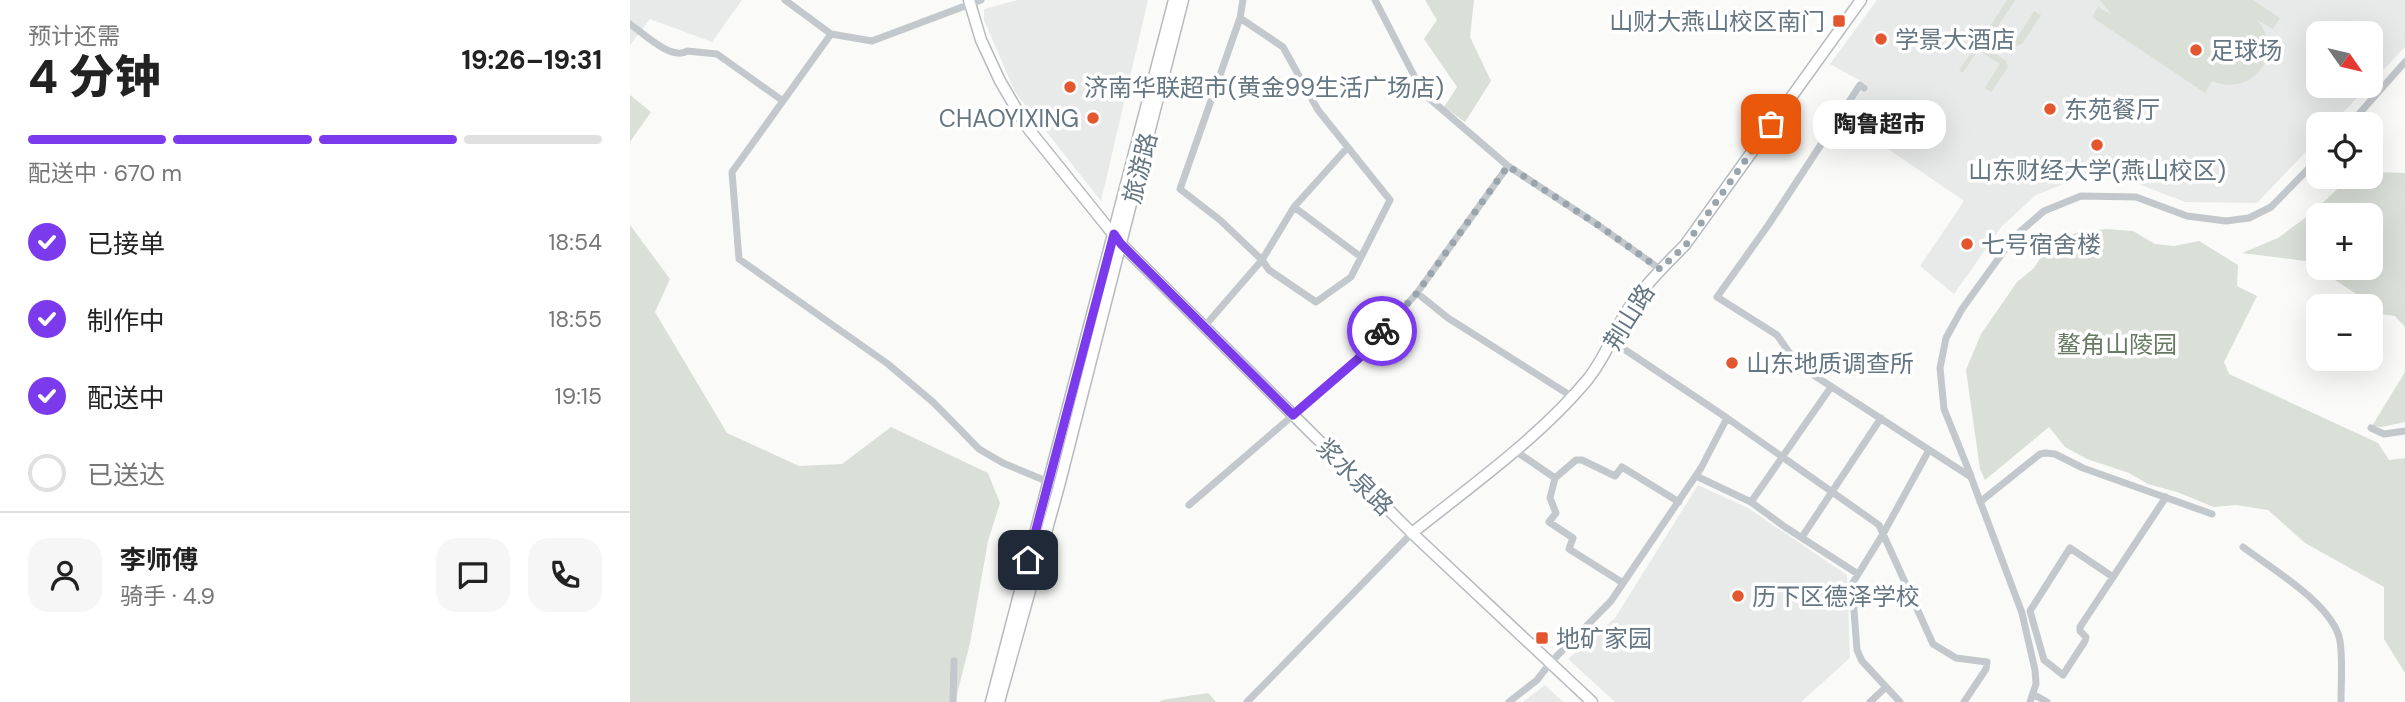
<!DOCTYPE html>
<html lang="zh">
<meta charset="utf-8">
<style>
:root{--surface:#fff;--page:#f6f6f6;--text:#222;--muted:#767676;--line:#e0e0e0;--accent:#7c3aed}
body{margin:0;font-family:"DM Sans","Noto Sans SC",sans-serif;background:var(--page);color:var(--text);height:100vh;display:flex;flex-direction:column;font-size:26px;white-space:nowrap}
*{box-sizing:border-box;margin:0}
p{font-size:23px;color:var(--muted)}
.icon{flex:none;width:38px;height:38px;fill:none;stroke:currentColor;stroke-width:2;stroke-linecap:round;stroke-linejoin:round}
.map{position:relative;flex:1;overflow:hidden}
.details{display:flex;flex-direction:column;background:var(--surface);width:630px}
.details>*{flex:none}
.needle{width:46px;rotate:124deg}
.controls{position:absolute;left:1676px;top:21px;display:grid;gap:14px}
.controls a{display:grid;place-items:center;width:77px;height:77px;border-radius:14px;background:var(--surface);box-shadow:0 7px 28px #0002;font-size:35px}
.pin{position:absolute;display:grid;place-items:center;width:60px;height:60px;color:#fff;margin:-30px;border-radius:14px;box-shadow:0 4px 10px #0006}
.courier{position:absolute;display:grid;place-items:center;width:70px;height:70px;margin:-35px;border:5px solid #7c3aed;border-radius:50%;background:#fff;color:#222;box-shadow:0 2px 9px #0007}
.bubble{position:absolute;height:49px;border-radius:21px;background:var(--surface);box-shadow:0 7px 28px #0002;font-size:23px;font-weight:800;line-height:49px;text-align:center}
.headline em{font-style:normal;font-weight:800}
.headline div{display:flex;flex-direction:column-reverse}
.headline{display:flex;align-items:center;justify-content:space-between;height:119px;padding:0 28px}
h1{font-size:46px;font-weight:800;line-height:52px}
.bar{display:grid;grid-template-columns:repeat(4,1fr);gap:10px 7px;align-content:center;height:84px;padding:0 28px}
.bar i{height:9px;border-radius:5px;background:var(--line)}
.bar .current{background:var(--accent)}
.bar p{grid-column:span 4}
.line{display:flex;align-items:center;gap:18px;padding:0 28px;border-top:2px solid var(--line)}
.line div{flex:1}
.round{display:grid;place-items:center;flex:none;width:74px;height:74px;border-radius:21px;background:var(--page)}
ol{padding:0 28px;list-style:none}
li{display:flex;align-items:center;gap:21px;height:77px}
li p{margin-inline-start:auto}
li .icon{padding:7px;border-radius:50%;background:var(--accent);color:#fff;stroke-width:4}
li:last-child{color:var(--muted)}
li i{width:38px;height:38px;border:4px solid var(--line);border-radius:50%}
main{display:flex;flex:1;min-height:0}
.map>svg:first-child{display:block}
.built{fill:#e8e9e9}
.green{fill:#dadfd7;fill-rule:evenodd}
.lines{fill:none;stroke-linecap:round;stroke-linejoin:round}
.major-casing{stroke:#b5babe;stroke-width:13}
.minor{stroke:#c3c8cc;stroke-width:7}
.major{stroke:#fff;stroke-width:10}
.done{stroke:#99a4ac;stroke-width:7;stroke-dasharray:0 12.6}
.route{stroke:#7c3aed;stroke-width:9}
.poi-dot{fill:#e4572e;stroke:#fff;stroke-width:2.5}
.labels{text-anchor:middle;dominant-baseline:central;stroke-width:7;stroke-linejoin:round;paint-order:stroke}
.poi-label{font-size:24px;fill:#657683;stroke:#fff;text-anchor:start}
.street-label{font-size:24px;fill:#657683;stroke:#fff}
.park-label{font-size:24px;fill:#687a64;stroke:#fff}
</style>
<main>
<section class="details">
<div class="headline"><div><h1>4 分钟</h1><p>预计还需</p></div><em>19:26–19:31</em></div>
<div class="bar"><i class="current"></i><i class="current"></i><i class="current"></i><i></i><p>配送中 · 670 m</p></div>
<ol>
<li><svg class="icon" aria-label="check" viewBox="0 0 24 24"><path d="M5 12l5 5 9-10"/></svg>已接单<p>18:54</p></li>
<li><svg class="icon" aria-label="check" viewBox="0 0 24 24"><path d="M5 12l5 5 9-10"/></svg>制作中<p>18:55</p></li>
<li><svg class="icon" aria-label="check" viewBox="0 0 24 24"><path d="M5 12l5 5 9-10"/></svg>配送中<p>19:15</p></li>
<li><i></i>已送达</li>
</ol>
<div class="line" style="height:126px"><a class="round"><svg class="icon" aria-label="person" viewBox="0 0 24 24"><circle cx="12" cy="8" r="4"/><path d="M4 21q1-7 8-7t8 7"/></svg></a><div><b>李师傅</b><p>骑手 · 4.9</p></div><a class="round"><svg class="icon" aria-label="chat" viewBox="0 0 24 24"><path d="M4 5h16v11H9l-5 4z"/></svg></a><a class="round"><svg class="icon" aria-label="phone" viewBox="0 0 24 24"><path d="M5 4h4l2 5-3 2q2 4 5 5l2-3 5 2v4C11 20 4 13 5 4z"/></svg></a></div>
</section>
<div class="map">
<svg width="1775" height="702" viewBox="0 0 1775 702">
<rect width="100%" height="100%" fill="#fafaf8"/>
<path class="built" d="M 0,0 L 112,0 L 82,42 L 20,19 L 0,45 Z
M 388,0 L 518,0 L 471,201 L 385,92 L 354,20 L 354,9 Z
M 1247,0 L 1775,0 L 1775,47 L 1741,83 L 1741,33 L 1689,33 L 1689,86 L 1738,86 L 1702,124 L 1689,124 L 1689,138 L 1627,203 L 1555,202 L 1490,177 L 1451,177 L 1406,195 L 1372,226 L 1324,294 L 1290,266 L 1334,201 L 1213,118 L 1236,84 L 1200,64 Z
M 1068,485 L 1118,508 L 1217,575 L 1220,658 L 1171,702 L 985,702 L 938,659 L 985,618 Z
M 915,685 L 933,702 L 893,702 Z"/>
<path class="green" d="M 795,0 L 844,0 L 840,37 L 861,81 L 835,122 L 814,107 L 827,87 L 794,39 L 807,20 Z
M 1377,0 L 1385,0 L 1368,26 L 1387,38 L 1404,11 L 1411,15 L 1393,43 L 1387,46 L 1359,28 Z
M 1470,0 L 1623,0 L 1650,18 L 1643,29 L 1626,19 C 1657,52 1624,98 1582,81 L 1575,93 L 1462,17 L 1468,7 L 1482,15 Z
M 1350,43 L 1376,61 L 1378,67 L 1361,92 L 1355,88 L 1370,64 L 1348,50 L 1333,73 L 1329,70 L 1346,46 Z
M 0,95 L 21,112 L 0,142 Z
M 1741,172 L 1775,173 L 1775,327 L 1765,316 L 1744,313 L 1741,306 L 1738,306 L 1731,297 L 1676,261 L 1612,253 L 1648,238 L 1682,213 L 1720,177 L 1741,177 ZM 1689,215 L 1741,215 L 1741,268 L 1689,268 Z
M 0,225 L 40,279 L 25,312 L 97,433 L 169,466 L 212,464 L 261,427 L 358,473 L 370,503 L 358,541 L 340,643 L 325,702 L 0,702 Z
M 1476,229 L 1503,231 L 1525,244 L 1544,246 L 1569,241 L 1608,265 L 1607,286 L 1627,296 L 1594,362 L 1599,374 L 1748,443 L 1759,460 L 1775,458 L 1775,673 L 1754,639 L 1754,587 L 1675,543 L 1638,510 L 1606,505 L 1584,507 L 1547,492 L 1518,484 L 1499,473 L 1457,459 L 1435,447 L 1419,427 L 1355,480 L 1350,469 L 1336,370 L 1351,334 L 1387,282 L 1404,268 L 1421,242 L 1449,232 Z
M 1775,372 L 1775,422 L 1752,427 L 1742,426 Z
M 578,693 L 586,702 L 529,702 L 532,700 Z"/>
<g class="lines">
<defs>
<path id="major" d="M 339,0 L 351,40 L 370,81 L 397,127 L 491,244 L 782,533 L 962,702
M 782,533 C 841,486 910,437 958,379 C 972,361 980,343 990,323 C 1003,297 1034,266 1055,245 L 1231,0
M 361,702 L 544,0
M 369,702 L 429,486 L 553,0"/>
</defs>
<use href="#major" class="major-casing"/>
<path class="minor" d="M 155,0 L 201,34 L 242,41 L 351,0
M 745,0 L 793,93 L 878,166 L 968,225 L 1030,269
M 610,18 L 653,47 L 688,110 L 760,200 L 721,277 L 686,302 L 639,270 L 632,260 L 664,207 L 731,257
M 0,24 C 14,34 42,61 57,51 L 87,54 L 153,101
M 201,34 L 102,172 L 109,259 L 258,364 L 304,403 L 349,449 L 373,463 L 421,483
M 1234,88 L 1230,85 L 1139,224 L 1087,297 L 1147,335 L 1168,365 L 1341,477 L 1392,613 L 1405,670 L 1406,684 L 1400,702
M 1720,124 L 1775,62
M 664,207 L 717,148
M 787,293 L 818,318 L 941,396
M 573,328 L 632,260 L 590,220 L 550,189 L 610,18 L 613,0
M 1097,418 L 1249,525 L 1303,644 L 1326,658 L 1357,662 L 1356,669 L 1334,702
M 1741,428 L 1754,434 L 1775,431
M 884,450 L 925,478 L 920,498 L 926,513 L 919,522 L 943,538 L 939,549 L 993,583
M 1066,476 L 1121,502 L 1155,527 L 1228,574
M 1341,476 L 1314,409 L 1310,368 L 1316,338 L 1332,309 L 1384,237 L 1414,211 L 1451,196 L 1506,197 L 1557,216 L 1596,221 L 1619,218 L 1641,207 L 1689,158
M 925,478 L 946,460 L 952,460 L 985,476 L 992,467 L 1049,502
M 1121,502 L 1201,387
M 1350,502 L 1410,454 L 1415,453 L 1425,454 L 1453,468 L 1582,514
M 559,505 L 728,359 L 787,293 L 878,166
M 1172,537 L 1251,418
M 1613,547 C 1642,569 1704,605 1710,641 C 1713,661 1711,682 1711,702
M 1483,577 L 1440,548 L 1400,611 L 1414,660 L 1433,675 L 1455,641 L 1456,637 L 1450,631 L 1450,627 L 1536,497
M 1403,694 L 1417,702
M 323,702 L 324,661
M 617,702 L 782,533
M 879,702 L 907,680 L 921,662 L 981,601 L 1071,468 L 1097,418 L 982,341
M 1240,702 L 1256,687
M 1270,702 L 1232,661 L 1227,650 L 1222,584 L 1253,534 L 1299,450"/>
<use href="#major" class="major"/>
</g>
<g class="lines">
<path class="done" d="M 752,331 L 787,293 L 878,166 L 968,225 L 1030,269 L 1055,246 L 1141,124"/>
<path class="route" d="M 398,560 L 484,234 L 491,244 L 663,415 L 728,359 L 752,331"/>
</g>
<g class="poi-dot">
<rect x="1202" y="14" width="14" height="14" rx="3.5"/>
<circle cx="1251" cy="39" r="7"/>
<circle cx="1566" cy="50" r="7"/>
<circle cx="440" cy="87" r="7"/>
<circle cx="1420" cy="109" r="7"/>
<circle cx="463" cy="118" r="7"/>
<circle cx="1467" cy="145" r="7"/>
<circle cx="1337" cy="244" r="7"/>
<circle cx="1102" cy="363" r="7"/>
<circle cx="1108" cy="596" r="7"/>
<rect x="905" y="631" width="14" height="14" rx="3.5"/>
</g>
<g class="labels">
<g class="poi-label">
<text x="1195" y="21" text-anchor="end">山财大燕山校区南门</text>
<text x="1265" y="39">学景大酒店</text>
<text x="1580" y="50">足球场</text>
<text x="454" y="87">济南华联超市(黄金99生活广场店)</text>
<text x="1434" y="109">东苑餐厅</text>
<text x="449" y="118" text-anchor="end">CHAOYIXING</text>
<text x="1467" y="170" text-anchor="middle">山东财经大学(燕山校区)</text>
<text x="1351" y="244">七号宿舍楼</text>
<text x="1116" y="363">山东地质调查所</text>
<text x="1122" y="596">历下区德泽学校</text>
<text x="926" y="638">地矿家园</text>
</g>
<g class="street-label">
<text transform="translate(510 168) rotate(-76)">旅游路</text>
<text transform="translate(999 317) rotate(-58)">荆山路</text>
<text transform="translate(725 477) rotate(45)">浆水泉路</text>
</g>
<g class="park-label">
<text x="1487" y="344">鳌角山陵园</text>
</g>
</g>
</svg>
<div class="controls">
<a><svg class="needle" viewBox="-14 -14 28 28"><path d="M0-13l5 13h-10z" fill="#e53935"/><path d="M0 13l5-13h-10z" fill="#767676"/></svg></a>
<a><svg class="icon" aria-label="locate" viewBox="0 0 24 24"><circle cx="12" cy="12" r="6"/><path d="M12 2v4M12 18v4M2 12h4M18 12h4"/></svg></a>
<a>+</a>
<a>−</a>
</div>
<div class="pin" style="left:1141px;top:124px;background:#ea580c"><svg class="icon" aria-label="bag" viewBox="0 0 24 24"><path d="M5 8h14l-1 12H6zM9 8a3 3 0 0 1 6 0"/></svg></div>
<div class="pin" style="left:398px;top:560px;background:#1f2937"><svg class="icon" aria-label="home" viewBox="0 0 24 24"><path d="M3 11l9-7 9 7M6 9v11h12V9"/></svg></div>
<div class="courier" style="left:752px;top:331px"><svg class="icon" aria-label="bike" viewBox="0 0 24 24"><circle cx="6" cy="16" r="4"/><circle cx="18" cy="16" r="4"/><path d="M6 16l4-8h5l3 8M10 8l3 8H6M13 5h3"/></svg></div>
<div class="bubble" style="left:1183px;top:100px;width:133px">陶鲁超市</div>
</div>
</main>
